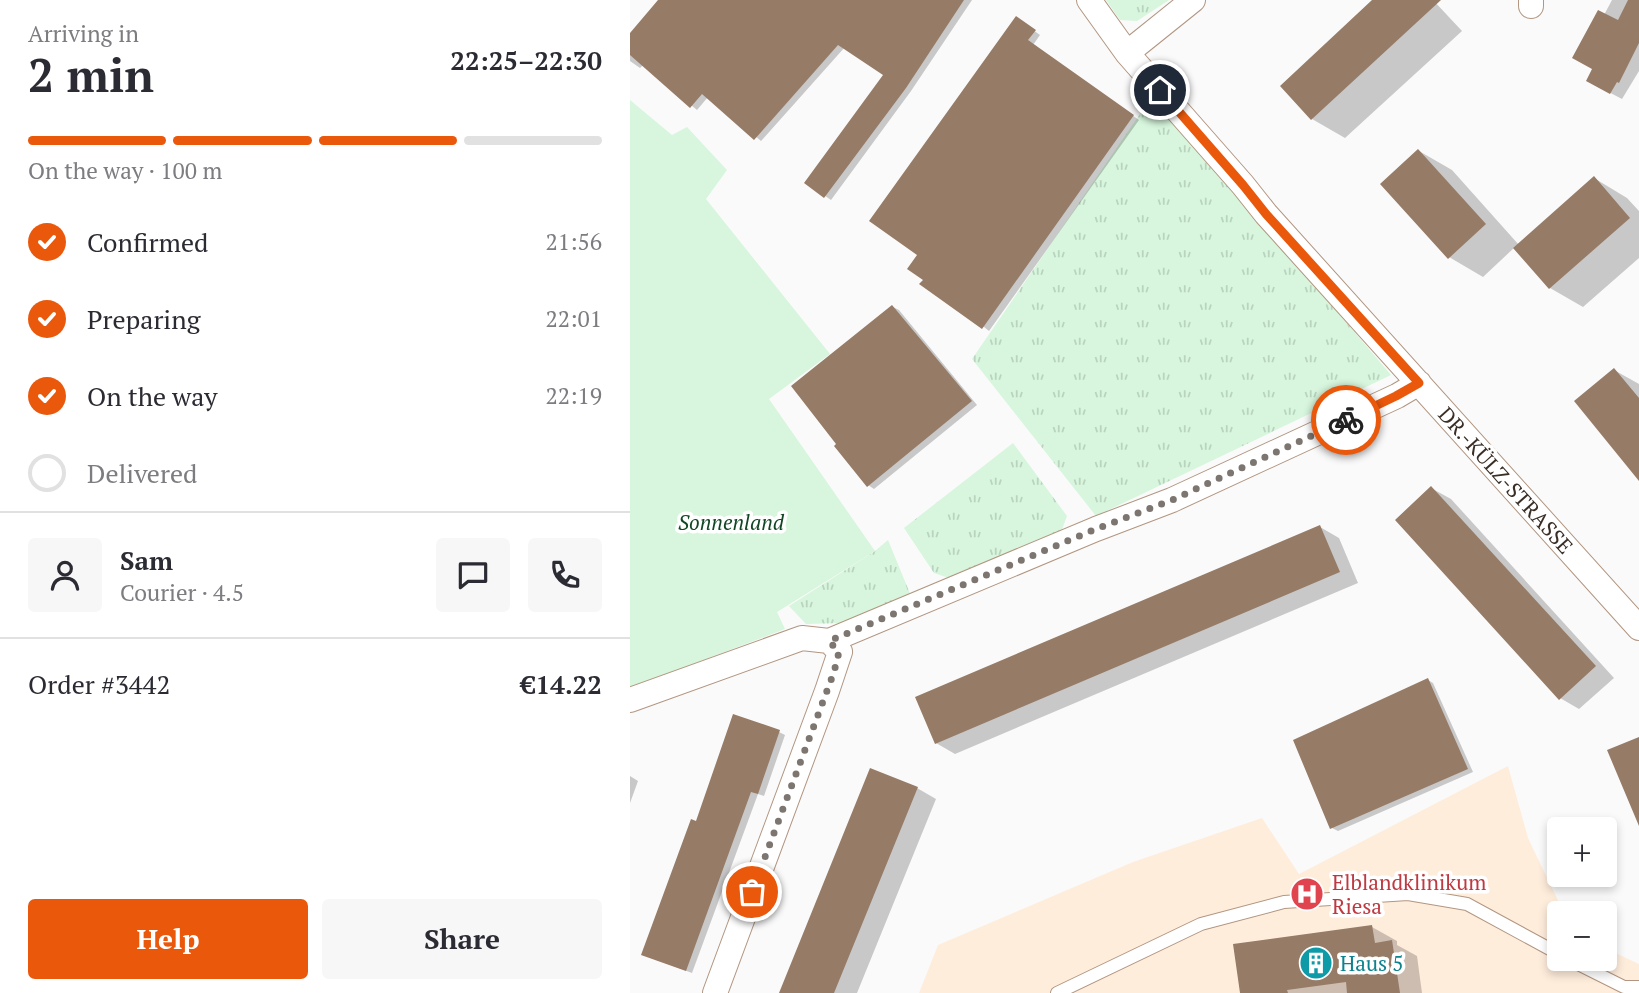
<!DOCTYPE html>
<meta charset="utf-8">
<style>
:root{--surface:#fff;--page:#f7f7f7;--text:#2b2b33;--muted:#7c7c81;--line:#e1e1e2;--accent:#ea580c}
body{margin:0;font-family:"PT Serif",serif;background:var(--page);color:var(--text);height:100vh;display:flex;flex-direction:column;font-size:26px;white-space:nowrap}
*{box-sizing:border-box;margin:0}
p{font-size:23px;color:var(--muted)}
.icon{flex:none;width:38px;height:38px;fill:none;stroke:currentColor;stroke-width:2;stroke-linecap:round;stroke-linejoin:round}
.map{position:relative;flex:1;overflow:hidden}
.side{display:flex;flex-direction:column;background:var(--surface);width:630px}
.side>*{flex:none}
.controls{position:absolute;left:917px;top:817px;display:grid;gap:14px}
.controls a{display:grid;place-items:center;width:70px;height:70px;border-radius:7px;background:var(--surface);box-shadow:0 4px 10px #0003;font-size:35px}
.pin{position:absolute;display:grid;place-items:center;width:60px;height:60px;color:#fff;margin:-30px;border:4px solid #fff;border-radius:50%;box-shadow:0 2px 7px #0007}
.courier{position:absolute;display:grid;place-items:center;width:70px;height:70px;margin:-35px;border:5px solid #ea580c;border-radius:50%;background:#fff;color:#222;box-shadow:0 2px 9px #0007}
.headline em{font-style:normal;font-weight:700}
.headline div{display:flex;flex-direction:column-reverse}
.headline{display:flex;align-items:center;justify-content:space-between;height:119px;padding:0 28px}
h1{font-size:46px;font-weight:700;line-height:52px}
.bar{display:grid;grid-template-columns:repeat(4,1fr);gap:10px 7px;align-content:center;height:84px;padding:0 28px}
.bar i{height:9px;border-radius:5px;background:var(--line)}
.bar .on{background:var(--accent)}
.bar p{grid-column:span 4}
.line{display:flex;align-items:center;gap:18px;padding:0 28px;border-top:2px solid var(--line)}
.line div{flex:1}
.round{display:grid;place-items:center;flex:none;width:74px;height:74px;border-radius:7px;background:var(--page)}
ol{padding:0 28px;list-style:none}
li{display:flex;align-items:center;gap:21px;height:77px}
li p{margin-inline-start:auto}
li .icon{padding:7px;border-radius:50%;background:var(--accent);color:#fff;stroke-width:4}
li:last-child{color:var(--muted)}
li i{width:38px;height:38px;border:4px solid var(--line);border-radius:50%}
.cta{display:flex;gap:14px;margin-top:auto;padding:14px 28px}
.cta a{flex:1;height:80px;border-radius:7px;background:var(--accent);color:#fff;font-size:28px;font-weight:700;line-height:80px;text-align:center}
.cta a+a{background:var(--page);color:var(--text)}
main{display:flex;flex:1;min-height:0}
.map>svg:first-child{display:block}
.medical{fill:#ffeddc}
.grass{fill:url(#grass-tufts)}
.garden{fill:#d7f6dd}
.shadow{fill:#0003}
.building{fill:#967b67}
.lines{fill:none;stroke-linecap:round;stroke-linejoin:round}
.lane-casing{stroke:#b29681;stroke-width:14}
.street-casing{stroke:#b29681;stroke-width:26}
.lane{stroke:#fff;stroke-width:12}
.street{stroke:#fff;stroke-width:24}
.done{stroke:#7d7670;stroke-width:7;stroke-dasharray:0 12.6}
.route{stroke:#ea580c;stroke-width:9}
.labels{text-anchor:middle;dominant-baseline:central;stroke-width:7;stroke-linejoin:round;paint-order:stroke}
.street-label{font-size:21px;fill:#3a2f26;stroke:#fff}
.park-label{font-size:21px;font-style:italic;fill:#124624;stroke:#fff}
.health-label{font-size:21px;fill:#be3a42;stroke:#fff;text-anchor:start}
.culture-label{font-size:21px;fill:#0d838f;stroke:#fff;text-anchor:start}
</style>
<main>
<section class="side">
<div class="headline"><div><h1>2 min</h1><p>Arriving in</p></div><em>22:25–22:30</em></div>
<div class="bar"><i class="on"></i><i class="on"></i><i class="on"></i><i></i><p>On the way · 100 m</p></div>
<ol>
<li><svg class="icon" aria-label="check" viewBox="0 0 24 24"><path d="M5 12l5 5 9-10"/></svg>Confirmed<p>21:56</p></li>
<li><svg class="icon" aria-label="check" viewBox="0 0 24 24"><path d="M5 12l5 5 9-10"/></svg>Preparing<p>22:01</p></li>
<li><svg class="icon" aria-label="check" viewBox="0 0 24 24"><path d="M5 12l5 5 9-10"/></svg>On the way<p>22:19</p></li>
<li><i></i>Delivered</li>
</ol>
<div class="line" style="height:126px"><a class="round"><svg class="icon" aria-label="person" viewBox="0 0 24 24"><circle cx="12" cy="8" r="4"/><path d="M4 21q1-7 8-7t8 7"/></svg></a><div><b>Sam</b><p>Courier · 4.5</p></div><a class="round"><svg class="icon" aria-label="chat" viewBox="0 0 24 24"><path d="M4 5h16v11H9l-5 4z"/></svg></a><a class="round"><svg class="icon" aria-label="phone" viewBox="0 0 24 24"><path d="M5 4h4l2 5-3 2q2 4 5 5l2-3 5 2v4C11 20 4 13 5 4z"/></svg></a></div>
<div class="line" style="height:91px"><div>Order #3442</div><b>€14.22</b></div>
<div class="cta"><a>Help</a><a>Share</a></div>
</section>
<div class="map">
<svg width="1009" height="993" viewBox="0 0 1009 993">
<defs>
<pattern id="grass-tufts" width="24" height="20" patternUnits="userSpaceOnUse" patternTransform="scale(1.75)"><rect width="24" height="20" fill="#d7f6dd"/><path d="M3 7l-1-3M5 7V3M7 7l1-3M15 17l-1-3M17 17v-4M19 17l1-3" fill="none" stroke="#b9d3be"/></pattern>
</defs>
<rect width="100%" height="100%" fill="#fafafa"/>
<path class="medical" d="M 878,766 L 898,838 L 934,913 L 929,914 L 929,959 L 975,959 L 975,948 L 1009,964 L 1009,993 L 289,993 L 308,945 L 503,862 L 632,818 L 669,874 Z"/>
<path class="grass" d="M 476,0 L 539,0 L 507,21 L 490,20 Z
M 523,95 L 761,375 L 466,516 L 342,359 Z
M 383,443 L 437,516 L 431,532 L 319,578 L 304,573 L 274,528 Z
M 258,540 L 281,596 L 212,623 L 176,624 L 159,606 L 245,551 Z"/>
<path class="garden" d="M 0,100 L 42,135 L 57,127 L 97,170 L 76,199 L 200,354 L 139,399 L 245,551 L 147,612 L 155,629 L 0,688 Z"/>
<path class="shadow" d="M 31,0 L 342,0 L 281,91 L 201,200 L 176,183 L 255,74 L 215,47 L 131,141 L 78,97 L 67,110 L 13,65 L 10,68 L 0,61 L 0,36 Z
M 745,0 L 803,0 L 832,31 L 715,138 L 682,119 Z
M 982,0 L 1009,0 L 1009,71 L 992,99 L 969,87 L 964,69 L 974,15 Z
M 392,22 L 410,35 L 403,45 L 509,120 L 359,331 L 296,280 L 289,255 Z
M 789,151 L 822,170 L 889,245 L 964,178 L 997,198 L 1009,211 L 1009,258 L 953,307 L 920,288 L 885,247 L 853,277 L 819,257 Z
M 263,307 L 269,310 L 347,405 L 244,489 L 238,485 Z
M 984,370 L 1009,384 L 1009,478 Z
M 801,488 L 821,499 L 984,678 L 949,709 L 930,698 Z
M 690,527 L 709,538 L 728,583 L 325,754 L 306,743 Z
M 798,680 L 803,683 L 843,772 L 708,831 L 702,828 Z
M 149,732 L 155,735 L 134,796 L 128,794 L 62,973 L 13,955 L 67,823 Z
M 0,776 L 8,781 L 0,803 Z
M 287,788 L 306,799 L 227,993 L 151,993 Z
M 742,927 L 767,941 L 767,945 L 787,956 L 792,993 L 611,993 Z"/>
<path class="building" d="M 28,0 L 334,0 L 276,88 L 194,198 L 174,183 L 253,75 L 208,45 L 124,140 L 72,94 L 60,108 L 0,55 L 0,33 Z
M 742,0 L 811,0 L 681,120 L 650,86 Z
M 998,0 L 1009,0 L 1009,43 L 989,83 L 987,82 L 980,94 L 956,81 L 962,69 L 942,58 L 968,10 L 988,20 Z
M 386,16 L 406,30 L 398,40 L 504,115 L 352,329 L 289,284 L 293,280 L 277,269 L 287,255 L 239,221 Z
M 788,149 L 856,224 L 818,259 L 750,184 Z
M 964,176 L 1000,218 L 919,289 L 883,248 Z
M 262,305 L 342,401 L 237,487 L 204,446 L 206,444 L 161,386 Z
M 984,368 L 1009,398 L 1009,481 L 944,401 Z
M 801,486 L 966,666 L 929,700 L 765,520 Z
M 690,525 L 710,572 L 305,744 L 285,697 Z
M 798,678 L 838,769 L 700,829 L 663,740 Z
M 103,714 L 150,730 L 128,794 L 121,792 L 56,971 L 11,955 L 61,819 L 66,821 Z
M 1009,737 L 1009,826 L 977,750 Z
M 240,768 L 288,787 L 204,993 L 149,993 Z
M 742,925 L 745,943 L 762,940 L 770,993 L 717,993 L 716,982 L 657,990 L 658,993 L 610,993 L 603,944 Z"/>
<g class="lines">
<defs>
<path id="lane" d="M 938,959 L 994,987 L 1009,987
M 427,993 L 571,924 L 654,902 L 778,894 L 837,904 L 929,954"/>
<path id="street" d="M 459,0 L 497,53 L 613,185 L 636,214 L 1009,628
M 901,0 L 901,6
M 497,53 L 563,0
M 0,700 L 172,638 L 199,641 L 466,529 L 542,500 L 767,396 L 789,383
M 85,993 L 197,691 L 210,652 L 199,641"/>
</defs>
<use href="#lane" class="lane-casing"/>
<use href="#street" class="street-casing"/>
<use href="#lane" class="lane"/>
<use href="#street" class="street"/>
</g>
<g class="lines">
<path class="done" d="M 122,892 L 204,672 L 209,652 L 199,641 L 466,529 L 542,500 L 716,420"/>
<path class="route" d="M 530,90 L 613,185 L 636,214 L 789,383 L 766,396 L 716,420"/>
</g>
<defs>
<symbol id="hospital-disc" viewBox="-11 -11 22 22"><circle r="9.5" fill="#e0444e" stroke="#fff"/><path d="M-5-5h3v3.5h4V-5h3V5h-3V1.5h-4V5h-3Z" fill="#fff"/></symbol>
<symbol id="building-disc" viewBox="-11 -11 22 22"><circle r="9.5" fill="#0f9aa8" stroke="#fff"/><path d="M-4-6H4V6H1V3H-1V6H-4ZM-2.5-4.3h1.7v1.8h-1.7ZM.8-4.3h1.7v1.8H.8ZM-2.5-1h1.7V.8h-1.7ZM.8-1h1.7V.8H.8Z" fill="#fff"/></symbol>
</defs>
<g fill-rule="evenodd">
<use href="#hospital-disc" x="658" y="875" width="38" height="38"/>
<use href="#building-disc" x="667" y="944" width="38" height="38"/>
</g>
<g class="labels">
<g class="street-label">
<text transform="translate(876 480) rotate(48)">DR.-KÜLZ-STRASSE</text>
</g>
<g class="park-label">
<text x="101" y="522">Sonnenland</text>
</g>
<g class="health-label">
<text x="702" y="882">Elblandklinikum<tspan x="702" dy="24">Riesa</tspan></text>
</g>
<g class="culture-label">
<text x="710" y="963">Haus 5</text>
</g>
</g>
</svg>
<div class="controls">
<a>+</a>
<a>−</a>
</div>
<div class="pin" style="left:122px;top:892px;background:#ea580c"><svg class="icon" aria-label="bag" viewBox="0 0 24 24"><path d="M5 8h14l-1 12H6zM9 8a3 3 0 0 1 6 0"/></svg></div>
<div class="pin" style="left:530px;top:90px;background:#1f2937"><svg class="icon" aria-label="home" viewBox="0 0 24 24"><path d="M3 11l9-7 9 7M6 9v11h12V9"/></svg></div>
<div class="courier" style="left:716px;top:420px"><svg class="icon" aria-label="bike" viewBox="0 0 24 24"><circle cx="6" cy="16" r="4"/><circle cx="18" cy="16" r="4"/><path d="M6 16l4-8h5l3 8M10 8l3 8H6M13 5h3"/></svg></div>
</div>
</main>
